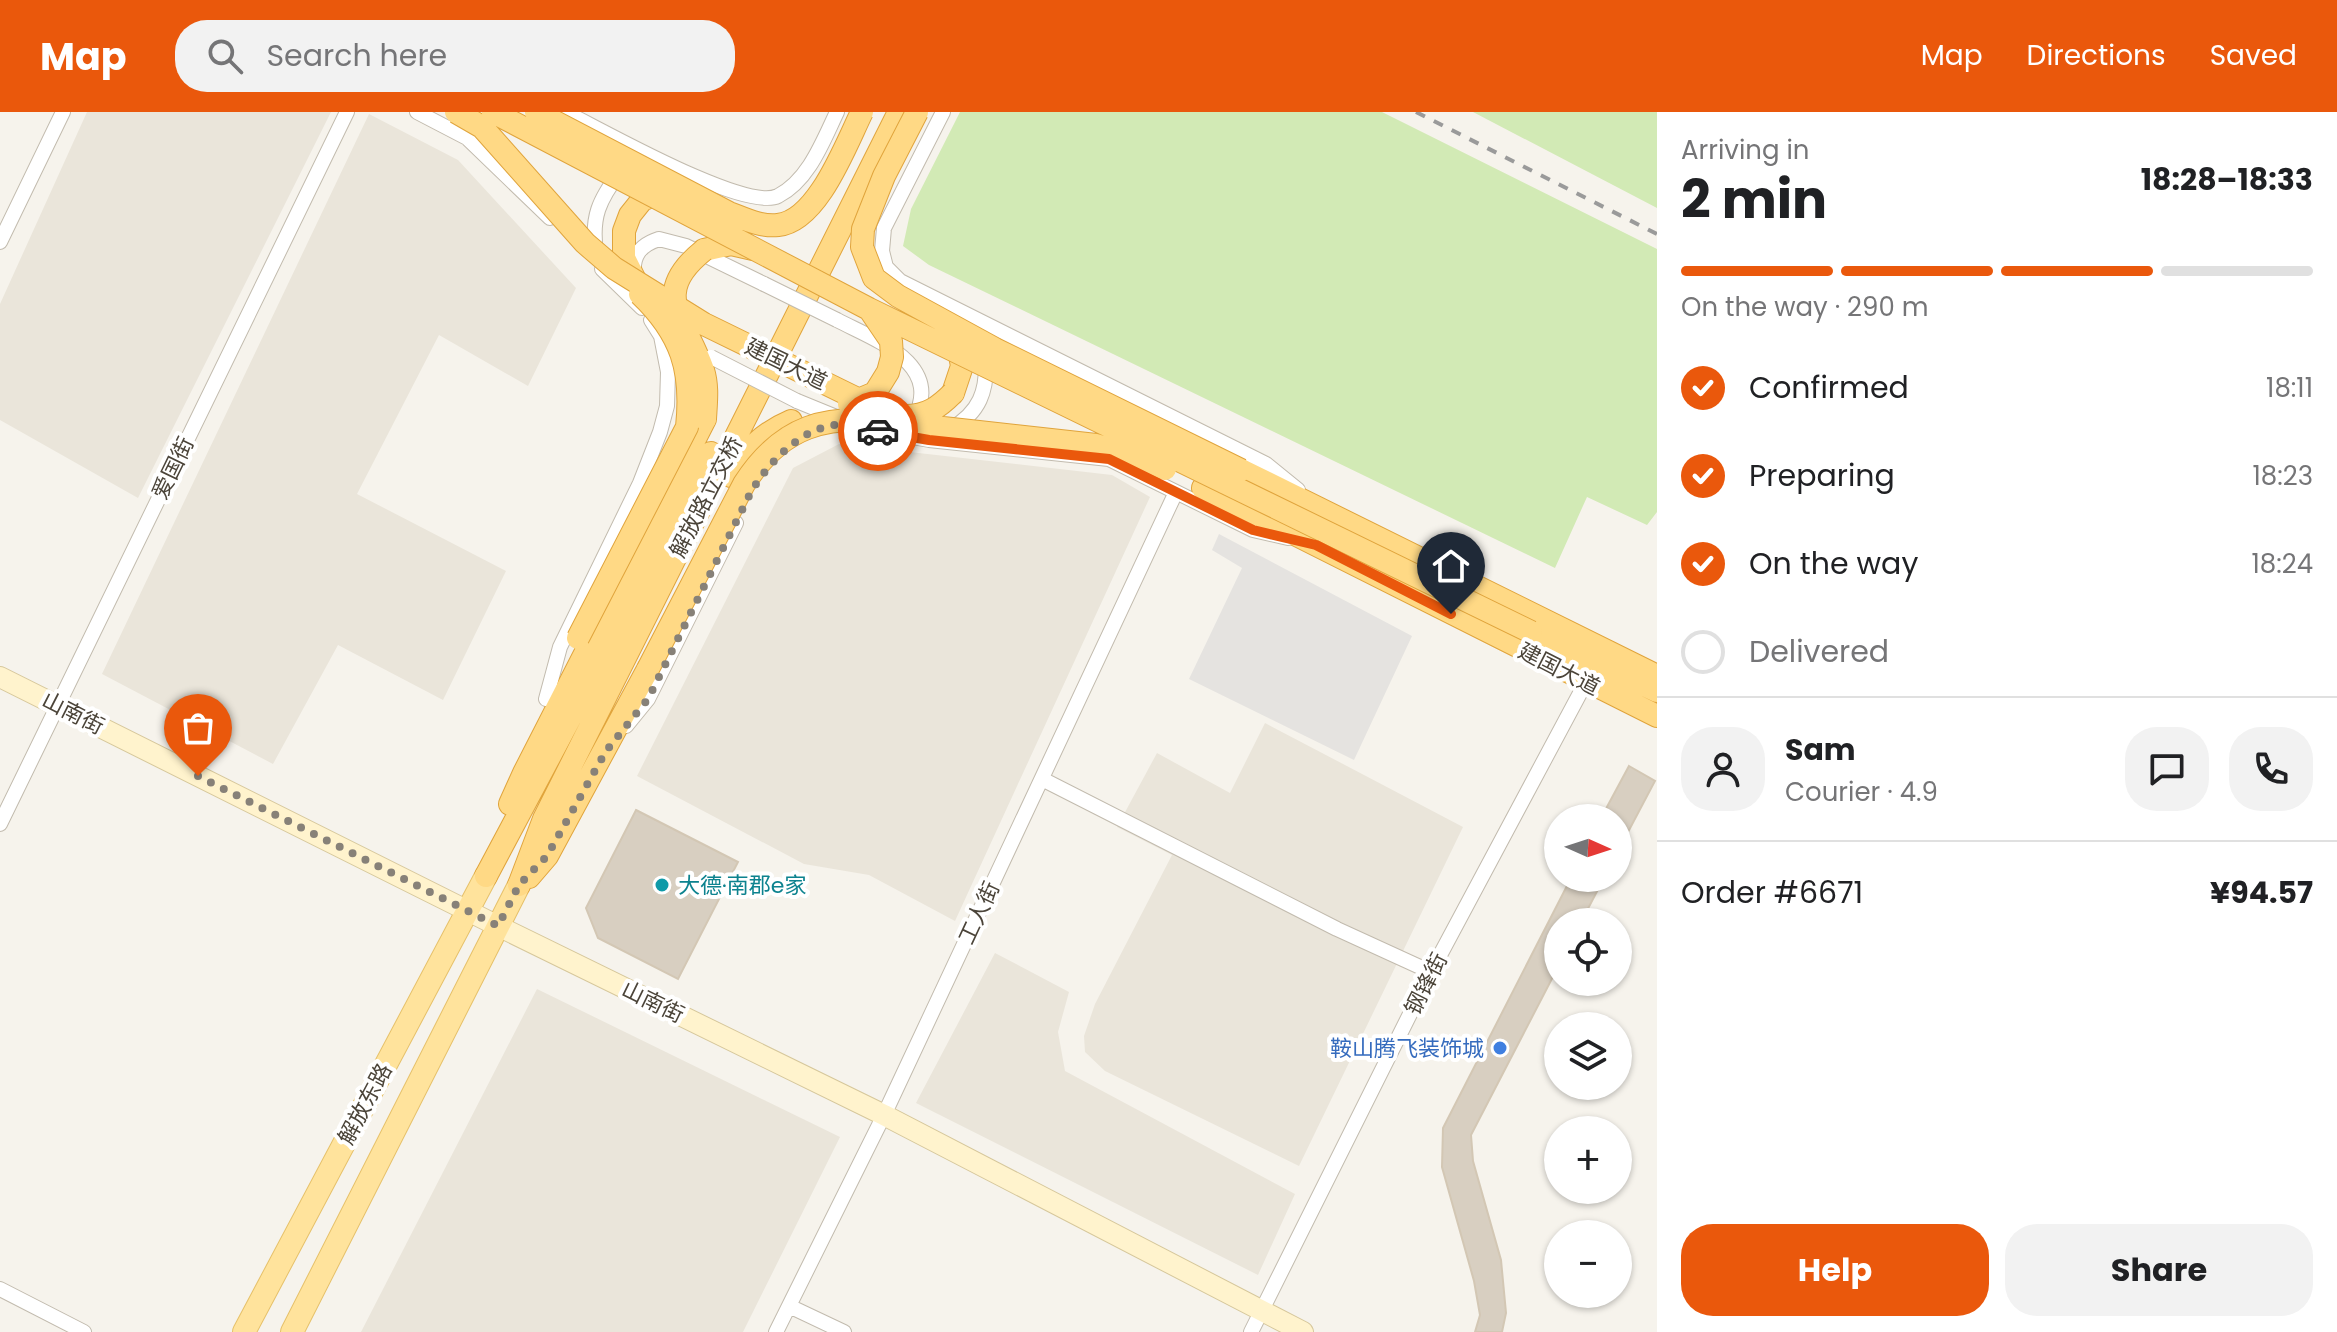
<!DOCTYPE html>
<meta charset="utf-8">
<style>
:root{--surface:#fff;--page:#f2f2f2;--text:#202124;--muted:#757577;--line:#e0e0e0;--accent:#ea580c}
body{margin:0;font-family:Poppins,"Noto Sans SC",sans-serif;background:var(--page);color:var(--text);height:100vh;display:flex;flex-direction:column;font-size:30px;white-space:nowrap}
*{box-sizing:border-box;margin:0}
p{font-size:26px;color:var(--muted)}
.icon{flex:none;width:44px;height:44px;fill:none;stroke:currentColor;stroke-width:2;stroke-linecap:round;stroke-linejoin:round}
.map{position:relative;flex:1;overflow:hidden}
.panel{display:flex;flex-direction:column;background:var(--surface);width:680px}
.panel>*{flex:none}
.needle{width:52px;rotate:93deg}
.buttons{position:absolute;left:1544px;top:692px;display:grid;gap:16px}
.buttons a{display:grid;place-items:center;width:88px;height:88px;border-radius:50%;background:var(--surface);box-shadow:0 2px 6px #0004;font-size:40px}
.pin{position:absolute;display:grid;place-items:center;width:68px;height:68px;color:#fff;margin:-82px -34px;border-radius:50% 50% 50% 0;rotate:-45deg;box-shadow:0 0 8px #0007}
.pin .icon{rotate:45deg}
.courier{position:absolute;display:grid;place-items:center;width:80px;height:80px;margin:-40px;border:6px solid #ea580c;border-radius:50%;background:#fff;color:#222;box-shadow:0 2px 10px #0007}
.overview em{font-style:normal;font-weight:700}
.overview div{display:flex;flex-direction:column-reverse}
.overview{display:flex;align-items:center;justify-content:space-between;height:136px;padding:0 24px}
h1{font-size:52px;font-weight:700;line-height:60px}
.bar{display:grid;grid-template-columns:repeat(4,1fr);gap:12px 8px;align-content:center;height:96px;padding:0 24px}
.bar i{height:10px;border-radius:6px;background:var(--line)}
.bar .active{background:var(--accent)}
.bar p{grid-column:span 4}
.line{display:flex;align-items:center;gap:20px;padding:0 24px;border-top:2px solid var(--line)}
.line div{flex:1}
.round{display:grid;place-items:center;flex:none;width:84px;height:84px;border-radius:32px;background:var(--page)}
ol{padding:0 24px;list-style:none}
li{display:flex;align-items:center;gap:24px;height:88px}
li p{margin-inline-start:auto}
li .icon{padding:8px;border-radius:50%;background:var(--accent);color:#fff;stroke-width:4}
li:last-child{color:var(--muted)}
li i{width:44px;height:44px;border:4px solid var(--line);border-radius:50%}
.cta{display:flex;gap:16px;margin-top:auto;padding:16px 24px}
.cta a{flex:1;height:92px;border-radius:32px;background:var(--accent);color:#fff;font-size:32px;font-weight:700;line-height:92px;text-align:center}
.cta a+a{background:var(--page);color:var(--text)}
header{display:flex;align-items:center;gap:48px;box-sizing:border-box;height:112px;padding:0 40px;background:var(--accent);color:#fff}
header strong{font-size:38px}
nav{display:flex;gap:44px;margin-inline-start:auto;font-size:28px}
.search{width:560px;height:72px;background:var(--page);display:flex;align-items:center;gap:20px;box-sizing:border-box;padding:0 28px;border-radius:32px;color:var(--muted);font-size:30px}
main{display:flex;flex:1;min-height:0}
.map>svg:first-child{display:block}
.residential{fill:#eae5da}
.green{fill:#d2eab5}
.parking{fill:#e5e3e0}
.building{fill:#d8cfc1;stroke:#d3c7b4;stroke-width:2}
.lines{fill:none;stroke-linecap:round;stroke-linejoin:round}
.minor-casing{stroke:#c2bbae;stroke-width:16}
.secondary-casing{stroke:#d6c79b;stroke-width:22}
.primary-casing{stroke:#e6c16a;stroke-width:24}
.trunk-casing{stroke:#e0a43c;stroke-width:24}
.minor{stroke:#fff;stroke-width:14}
.secondary{stroke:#fff3cd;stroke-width:20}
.primary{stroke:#ffe39c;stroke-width:22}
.trunk{stroke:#ffd985;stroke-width:22}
.rail{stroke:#9a9a9a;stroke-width:4;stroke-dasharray:10 10;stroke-linecap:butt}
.minor-bridge-casing{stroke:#c2bbae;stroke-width:16;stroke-linecap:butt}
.trunk-bridge-casing{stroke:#e0a43c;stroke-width:24;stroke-linecap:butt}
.minor-bridge{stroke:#fff;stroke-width:14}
.trunk-bridge{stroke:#ffd985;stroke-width:22}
.done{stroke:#878178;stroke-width:8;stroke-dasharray:0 14.4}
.route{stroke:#ea580c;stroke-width:10}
.culture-dot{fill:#0f9aa8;stroke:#fff;stroke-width:3}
.shop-dot{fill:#3f7fe0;stroke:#fff;stroke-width:3}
.labels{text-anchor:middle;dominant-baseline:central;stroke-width:8;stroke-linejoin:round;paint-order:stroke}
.street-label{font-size:22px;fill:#4b4439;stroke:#fff}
.culture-label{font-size:22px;fill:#0d838f;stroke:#fff;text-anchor:start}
.shop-label{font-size:22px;fill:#366cbe;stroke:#fff;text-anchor:end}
</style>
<header>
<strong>Map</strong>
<div class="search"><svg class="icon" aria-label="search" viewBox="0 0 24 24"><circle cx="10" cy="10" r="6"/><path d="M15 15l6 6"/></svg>Search here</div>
<nav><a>Map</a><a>Directions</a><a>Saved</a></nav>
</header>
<main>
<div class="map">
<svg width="1657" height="1220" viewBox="0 0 1657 1220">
<rect width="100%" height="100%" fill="#f6f3ec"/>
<path class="residential" d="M 87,0 L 331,0 L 138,386 L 0,308 L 0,192 Z
M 369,2 L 458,48 L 576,176 L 528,274 L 439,223 L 357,382 L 506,459 L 443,588 L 338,533 L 273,652 L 102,562 Z
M 839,332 L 1112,363 L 1150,385 L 955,809 L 869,763 L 804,752 L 637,664 L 793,356 Z
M 1265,611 L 1463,715 L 1299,1054 L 1105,959 L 1085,940 L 1084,924 L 1095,892 L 1172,743 L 1117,715 L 1157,641 L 1230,681 Z
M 995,841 L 1069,880 L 1058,920 L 1065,959 L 1295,1082 L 1258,1163 L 916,991 Z
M 537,877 L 840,1025 L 743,1220 L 361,1220 Z"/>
<path class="green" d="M 960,0 L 1382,0 L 1657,137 L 1657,400 L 1647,413 L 1587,385 L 1555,456 L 929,153 L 903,134 L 911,97 Z
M 1473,0 L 1657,0 L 1657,96 Z"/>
<path class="parking" d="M 1219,422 L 1412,524 L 1354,648 L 1189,567 L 1242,456 L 1212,438 Z"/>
<path class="building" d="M 1629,654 L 1655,669 L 1618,739 L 1618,706 L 1601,706 Z
M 636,698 L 738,750 L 678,867 L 598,826 L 586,796 Z
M 1571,766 L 1604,766 L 1581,810 L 1558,810 L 1558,855 L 1471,1023 L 1473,1049 L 1501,1148 L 1506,1201 L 1502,1220 L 1475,1220 L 1480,1203 L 1474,1169 L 1442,1055 L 1443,1016 Z"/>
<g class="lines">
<defs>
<path id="minor" d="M 417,0 L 467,26 L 550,106
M 565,0 C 602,18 745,100 778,84 C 809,68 823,29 837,0
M 943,0 L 884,116 L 882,139 L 886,155 L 900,169 L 1266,352 L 1298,378
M 0,130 L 63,0
M 596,140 C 591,105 599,88 620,60
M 602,157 L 642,196
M 634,163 C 632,144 640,133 659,127 L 686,134 L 764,172
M 837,208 C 875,228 944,251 914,307
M 797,289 L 841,307
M 868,317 L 929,328 L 1109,347 L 1253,418 L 1288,426
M 951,317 C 980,300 987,279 986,248
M 546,587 L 560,535 L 640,371 L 660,320 L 667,294 L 668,260 L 661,224 L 651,208
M 626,614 L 648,587 L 736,411
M 1042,667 L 1337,817 L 1431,860
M 0,712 L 347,0
M 0,1177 L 84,1220
M 789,1194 L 844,1220
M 776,1220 L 884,1003 L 1176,380
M 1251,1220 L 1431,860 L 1586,570"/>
<path id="secondary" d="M 0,565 L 498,814 L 884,1003 L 1303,1220"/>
<path id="primary" d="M 244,1220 L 486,764
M 292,1220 L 519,773"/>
<path id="trunk" d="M 704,138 L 731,132 L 753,137
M 636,170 L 624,146 L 624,119 L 630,103 L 642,88 L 668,77
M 953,281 L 962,254 L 957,228
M 1241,358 L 1657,564
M 731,364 C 746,338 763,321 791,309
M 1203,376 L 1657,604
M 1531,520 L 1657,579
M 510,692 L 524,661 L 705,307
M 486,764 L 711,341
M 529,765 L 547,744 L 648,557
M 519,773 L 544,707 L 899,0"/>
</defs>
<use href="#minor" class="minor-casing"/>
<use href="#secondary" class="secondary-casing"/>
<use href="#primary" class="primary-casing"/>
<use href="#trunk" class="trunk-casing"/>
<use href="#minor" class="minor"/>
<use href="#secondary" class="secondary"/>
<use href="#primary" class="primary"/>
<use href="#trunk" class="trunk"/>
<path class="rail" d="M 1416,0 L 1657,122"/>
<defs>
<path id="minor-bridge" d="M 764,172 L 837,208
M 711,245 L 797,289"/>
<path id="trunk-bridge" d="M 456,0 L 482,15 L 585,131 L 614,156 L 704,212 L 888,302 L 934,315 L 1096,333 L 1143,347 L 1165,357
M 493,0 L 869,197 L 1531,520
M 536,0 L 729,101 C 745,107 761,115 778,113 C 818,109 846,32 862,0
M 917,0 L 884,64 L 863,117 L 862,135 L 874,166 L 898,184 L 995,237 L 1241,358
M 704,138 C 649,182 685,206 703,258 C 708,274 706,290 705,307
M 849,292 L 875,281 L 888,260 L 892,245 L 891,229 L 870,198
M 906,304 C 927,304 939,295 953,281
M 578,526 L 687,315 C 693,259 682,222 640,182
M 648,557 L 744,372 C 782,313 826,302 893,310"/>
</defs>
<use href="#minor-bridge" class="minor-bridge-casing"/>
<use href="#trunk-bridge" class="trunk-bridge-casing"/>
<use href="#minor-bridge" class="minor-bridge"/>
<use href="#trunk-bridge" class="trunk-bridge"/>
</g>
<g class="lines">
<path class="done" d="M 198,664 L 498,814 L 519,773 L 547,744 L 606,639 L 648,587 L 751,380 C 772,345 813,303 859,314 C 866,315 871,318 878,319"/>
<path class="route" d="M 878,319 L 929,328 L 1109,347 L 1253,418 L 1316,433 L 1451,502"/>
</g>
<circle class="culture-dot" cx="662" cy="773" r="8"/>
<circle class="shop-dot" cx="1500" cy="936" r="8"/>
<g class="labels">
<g class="street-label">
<text transform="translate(786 252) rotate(26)">建国大道</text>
<text transform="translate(173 356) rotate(-64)">爱国街</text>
<text transform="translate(706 385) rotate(-63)">解放路立交桥</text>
<text transform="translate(1559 557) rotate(27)">建国大道</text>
<text transform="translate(73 601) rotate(27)">山南街</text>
<text transform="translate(979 801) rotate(-65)">工人街</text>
<text transform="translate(1426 872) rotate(-63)">钢锋街</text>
<text transform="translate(653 890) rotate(26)">山南街</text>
<text transform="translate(365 992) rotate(-62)">解放东路</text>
</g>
<g class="culture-label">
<text x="678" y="773">大德·南郡e家</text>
</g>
<g class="shop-label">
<text x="1484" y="936">鞍山腾飞装饰城</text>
</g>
</g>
</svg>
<div class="buttons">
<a><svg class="needle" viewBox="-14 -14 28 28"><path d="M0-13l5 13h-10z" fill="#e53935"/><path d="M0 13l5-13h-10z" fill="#757577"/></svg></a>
<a><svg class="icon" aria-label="locate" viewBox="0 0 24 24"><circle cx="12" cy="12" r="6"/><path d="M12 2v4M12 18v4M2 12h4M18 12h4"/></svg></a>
<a><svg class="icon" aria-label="layers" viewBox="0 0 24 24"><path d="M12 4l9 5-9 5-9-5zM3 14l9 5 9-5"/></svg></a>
<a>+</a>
<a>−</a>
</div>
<div class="pin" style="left:198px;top:664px;background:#ea580c"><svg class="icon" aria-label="bag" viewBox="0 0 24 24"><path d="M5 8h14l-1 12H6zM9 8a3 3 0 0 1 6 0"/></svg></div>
<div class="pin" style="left:1451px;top:502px;background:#1f2937"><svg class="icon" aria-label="home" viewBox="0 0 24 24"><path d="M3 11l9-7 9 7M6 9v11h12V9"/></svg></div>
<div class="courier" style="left:878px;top:319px"><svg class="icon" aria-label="car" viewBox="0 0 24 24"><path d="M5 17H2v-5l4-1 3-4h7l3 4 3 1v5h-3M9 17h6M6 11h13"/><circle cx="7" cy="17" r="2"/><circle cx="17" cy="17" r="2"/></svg></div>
</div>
<section class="panel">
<div class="overview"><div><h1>2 min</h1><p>Arriving in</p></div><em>18:28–18:33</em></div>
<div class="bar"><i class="active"></i><i class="active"></i><i class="active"></i><i></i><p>On the way · 290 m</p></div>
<ol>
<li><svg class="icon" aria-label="check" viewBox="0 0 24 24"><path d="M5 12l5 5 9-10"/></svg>Confirmed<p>18:11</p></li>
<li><svg class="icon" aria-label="check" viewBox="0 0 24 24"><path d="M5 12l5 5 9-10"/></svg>Preparing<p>18:23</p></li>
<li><svg class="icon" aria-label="check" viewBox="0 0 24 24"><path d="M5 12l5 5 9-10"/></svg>On the way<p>18:24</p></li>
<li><i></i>Delivered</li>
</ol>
<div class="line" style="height:144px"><a class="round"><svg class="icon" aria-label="person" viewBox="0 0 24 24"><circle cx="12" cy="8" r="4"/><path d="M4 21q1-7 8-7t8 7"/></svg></a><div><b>Sam</b><p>Courier · 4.9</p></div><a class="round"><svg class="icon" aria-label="chat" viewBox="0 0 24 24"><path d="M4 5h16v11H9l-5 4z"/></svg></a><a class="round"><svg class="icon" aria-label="phone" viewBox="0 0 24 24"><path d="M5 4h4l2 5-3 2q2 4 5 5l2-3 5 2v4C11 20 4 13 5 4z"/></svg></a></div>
<div class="line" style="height:104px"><div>Order #6671</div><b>¥94.57</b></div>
<div class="cta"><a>Help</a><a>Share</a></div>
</section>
</main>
